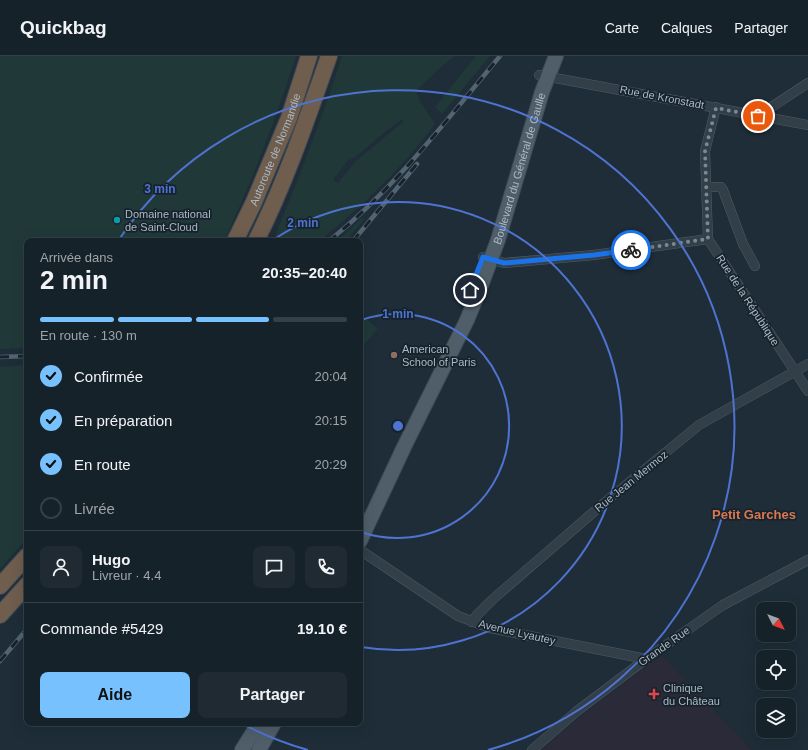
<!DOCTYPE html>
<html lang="fr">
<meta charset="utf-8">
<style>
:root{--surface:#16222a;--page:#1f2a32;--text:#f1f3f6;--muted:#9ea4a8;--line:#353f47;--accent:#77c1ff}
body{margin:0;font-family:Helvetica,sans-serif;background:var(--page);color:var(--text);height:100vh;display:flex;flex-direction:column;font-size:15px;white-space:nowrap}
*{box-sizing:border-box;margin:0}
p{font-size:13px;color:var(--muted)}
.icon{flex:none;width:22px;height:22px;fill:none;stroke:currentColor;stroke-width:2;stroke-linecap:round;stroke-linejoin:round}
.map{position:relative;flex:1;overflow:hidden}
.panel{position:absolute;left:24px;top:182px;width:339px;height:488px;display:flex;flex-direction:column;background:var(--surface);border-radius:8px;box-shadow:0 4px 16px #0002,0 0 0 1px var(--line)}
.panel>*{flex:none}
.needle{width:26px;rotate:132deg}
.tools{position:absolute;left:756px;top:546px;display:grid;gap:8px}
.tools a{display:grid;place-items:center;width:40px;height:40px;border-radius:8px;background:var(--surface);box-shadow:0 4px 16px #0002,0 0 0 1px var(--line);font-size:20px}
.pin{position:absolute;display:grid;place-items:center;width:34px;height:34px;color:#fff;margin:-17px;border:2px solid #fff;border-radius:50%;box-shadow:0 1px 4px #0007}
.courier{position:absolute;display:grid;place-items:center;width:40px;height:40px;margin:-20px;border:3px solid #1a73e8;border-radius:50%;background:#fff;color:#222;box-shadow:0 1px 5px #0007}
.overview em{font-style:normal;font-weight:700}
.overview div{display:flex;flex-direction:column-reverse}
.overview{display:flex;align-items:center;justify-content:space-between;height:68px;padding:0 16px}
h1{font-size:26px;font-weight:700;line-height:30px}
.bar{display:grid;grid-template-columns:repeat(4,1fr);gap:6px 4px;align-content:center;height:48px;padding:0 16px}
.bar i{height:5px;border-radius:3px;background:var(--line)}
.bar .active{background:var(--accent)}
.bar p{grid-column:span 4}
.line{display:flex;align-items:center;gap:10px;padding:0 16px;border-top:1px solid var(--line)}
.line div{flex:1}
.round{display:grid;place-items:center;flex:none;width:42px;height:42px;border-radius:8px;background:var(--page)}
ol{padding:0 16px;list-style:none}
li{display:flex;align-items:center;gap:12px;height:44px}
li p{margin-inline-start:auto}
li .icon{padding:4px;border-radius:50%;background:var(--accent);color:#111;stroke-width:4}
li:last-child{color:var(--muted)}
li i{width:22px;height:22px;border:2px solid var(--line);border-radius:50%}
.button{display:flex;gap:8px;margin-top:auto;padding:8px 16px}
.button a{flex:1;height:46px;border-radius:8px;background:var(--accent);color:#111;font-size:16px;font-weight:700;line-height:46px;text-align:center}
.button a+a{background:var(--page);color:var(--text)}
header{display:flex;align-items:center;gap:24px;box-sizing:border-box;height:56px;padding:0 20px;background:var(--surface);border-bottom:1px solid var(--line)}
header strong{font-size:19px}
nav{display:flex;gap:22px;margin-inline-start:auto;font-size:14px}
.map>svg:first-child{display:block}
.medical{fill:#2a2a39}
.green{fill:#203938;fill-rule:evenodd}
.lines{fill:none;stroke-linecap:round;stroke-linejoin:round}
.minor-casing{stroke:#4f5c66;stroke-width:10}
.primary-casing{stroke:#3e4a55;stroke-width:16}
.motorway-casing{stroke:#3c4953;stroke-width:18}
.minor{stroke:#323e48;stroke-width:9}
.primary{stroke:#4f5e69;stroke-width:14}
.motorway{stroke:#6f5d4e;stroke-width:16}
.rail-casing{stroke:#536370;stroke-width:4.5}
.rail{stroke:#17232c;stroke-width:3;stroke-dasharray:9;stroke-linecap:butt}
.done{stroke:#7a8894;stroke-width:4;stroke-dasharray:0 7.2}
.route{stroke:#1a73e8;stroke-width:5}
.ring{fill:none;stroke:#4f73d1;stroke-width:2}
.culture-dot{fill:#0f9aa8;stroke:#17232c;stroke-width:1.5}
.education-dot{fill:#8d6e63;stroke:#17232c;stroke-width:1.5}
.health-dot{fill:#e0444e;stroke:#17232c;stroke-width:1.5}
.labels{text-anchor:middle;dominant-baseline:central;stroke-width:3.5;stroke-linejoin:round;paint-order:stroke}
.street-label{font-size:11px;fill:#abb9c5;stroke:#17232c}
.poi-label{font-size:11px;fill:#abb9c5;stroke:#17232c;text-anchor:start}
.quarter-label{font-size:13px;font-weight:bold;fill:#da7751;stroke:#17232c}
.centre{fill:#4f73d1;stroke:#17232c;stroke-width:2}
.ring-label{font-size:12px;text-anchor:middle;font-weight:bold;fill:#4f73d1;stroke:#17232c;stroke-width:3.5;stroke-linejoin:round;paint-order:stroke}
</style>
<header>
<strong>Quickbag</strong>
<nav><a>Carte</a><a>Calques</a><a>Partager</a></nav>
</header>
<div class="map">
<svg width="808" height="694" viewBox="0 0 808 694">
<rect width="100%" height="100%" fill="#1e2d38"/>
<path class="medical" d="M 662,600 L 752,694 L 541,694 L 575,665 L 646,611 Z"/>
<path class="green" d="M 0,0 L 296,0 C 276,63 252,125 224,185 L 27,185 L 27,292 L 0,293 Z
M 342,0 L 455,0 L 443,9 L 416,35 L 421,47 L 435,68 C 402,112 362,151 319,185 L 273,185 C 298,124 322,63 342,0 ZM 402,63 L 403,66 L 356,105 L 338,127 L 333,124 L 348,104 L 354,102 L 385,76 Z
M 476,0 L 490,0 L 442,58 L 435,51 Z
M 362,162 L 364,164 L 346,185 L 337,185 Z
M 360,258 L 378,273 L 360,293 L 365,297 L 360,303 Z
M 27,309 L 27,482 L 0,513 L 0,311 Z"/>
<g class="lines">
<defs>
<path id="minor" d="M 539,19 L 808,69
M 716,51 L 705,95 L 708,183 L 808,335
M 758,60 L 808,27
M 706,131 L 721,131 L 723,134 L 743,188 L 755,210
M 483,201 L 504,207 L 594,199 L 708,183
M 360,494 L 458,560 L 490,572 L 646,603
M 472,566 L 476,560 L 493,543 L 604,447 L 699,369 L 808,308
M 532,694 L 577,655 L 646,603 L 723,549 L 808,504"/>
<g id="primary">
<path id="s1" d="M 360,485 L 404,391 L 467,264 L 479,235 L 498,184 L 542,36 L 556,0"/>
<path d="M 242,694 L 259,667"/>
<path d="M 259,694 L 274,667"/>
</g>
<g id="motorway">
<path id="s2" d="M 235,185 L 254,146 L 289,62 L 309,0"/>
<path d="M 256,185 C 286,125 307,63 329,0"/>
<path d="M 0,530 L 27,500"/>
<path d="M 0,559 L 27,529"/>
</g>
</defs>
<use href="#minor" class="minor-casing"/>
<use href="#primary" class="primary-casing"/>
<use href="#motorway" class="motorway-casing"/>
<use href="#minor" class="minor"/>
<use href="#primary" class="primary"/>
<use href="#motorway" class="motorway"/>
<defs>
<path id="rail" d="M 329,185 C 395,132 446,65 500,0
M 353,185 L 417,108
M 0,301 L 27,300
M 0,605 L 27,573"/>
</defs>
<use href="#rail" class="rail-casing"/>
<use href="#rail" class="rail"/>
</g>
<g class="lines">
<path class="done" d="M 631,194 L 708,183 L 705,95 L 716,52 L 758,60"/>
<path class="route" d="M 470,234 L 483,201 L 504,207 L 594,199 L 631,194"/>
</g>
<g class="ring">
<path d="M361 264A112 112 0 1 1 361 476"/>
<path d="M273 184A224 224 0 1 1 361 591"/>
<path d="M308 694A336 336 0 0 1 243 668M118 185A336 336 0 1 1 488 694"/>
</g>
<circle class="culture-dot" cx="117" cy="164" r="4"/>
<circle class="education-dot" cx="394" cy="299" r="4"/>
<path class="health-dot" d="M652 632h4v4h4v4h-4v4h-4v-4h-4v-4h4z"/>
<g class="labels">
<g class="street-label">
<text transform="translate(662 41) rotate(11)">Rue de Kronstadt</text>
<text stroke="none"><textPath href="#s2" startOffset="100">Autoroute de Normandie</textPath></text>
<text stroke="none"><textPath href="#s1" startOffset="406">Boulevard du Général de Gaulle</textPath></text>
<text transform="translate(748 244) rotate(57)">Rue de la République</text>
<text transform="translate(631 425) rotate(-39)">Rue Jean Mermoz</text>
<text transform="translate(517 576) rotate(13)">Avenue Lyautey</text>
<text transform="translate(664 590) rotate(-35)">Grande Rue</text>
</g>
<g class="poi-label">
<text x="125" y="158">Domaine national<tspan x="125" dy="13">de Saint-Cloud</tspan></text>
<text x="402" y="293">American<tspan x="402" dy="13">School of Paris</tspan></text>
<text x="663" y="632">Clinique<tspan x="663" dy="13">du Château</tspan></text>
</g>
<g class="quarter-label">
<text x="754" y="458">Petit Garches</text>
</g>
</g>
<circle cx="398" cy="370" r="6" class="centre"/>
<g class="ring-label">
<text x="160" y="137">3 min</text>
<text x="303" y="171">2 min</text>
<text x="398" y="262">1 min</text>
</g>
</svg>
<div class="tools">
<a><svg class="needle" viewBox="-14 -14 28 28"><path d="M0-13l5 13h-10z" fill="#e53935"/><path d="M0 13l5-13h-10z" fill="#9ea4a8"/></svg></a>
<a><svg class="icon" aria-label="locate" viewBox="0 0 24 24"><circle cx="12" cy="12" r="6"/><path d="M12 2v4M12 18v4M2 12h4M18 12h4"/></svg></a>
<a><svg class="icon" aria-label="layers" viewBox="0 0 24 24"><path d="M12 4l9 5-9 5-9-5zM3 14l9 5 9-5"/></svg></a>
</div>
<div class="pin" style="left:758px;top:60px;background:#ea580c"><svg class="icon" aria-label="bag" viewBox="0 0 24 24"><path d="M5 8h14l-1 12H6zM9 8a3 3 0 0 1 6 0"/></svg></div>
<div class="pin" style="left:470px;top:234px;background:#1f2937"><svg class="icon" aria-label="home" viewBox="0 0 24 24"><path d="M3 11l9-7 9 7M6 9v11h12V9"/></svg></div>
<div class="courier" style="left:631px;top:194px"><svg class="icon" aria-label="bike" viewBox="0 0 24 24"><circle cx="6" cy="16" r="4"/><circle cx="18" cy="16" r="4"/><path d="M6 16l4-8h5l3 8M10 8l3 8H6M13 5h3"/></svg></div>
<section class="panel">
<div class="overview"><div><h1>2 min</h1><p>Arrivée dans</p></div><em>20:35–20:40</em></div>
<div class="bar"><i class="active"></i><i class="active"></i><i class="active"></i><i></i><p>En route · 130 m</p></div>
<ol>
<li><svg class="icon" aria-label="check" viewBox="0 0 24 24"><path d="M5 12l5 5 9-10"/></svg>Confirmée<p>20:04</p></li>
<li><svg class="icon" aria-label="check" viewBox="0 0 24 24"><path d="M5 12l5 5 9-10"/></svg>En préparation<p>20:15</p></li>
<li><svg class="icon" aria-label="check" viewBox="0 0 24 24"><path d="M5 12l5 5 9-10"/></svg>En route<p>20:29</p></li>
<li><i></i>Livrée</li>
</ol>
<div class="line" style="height:72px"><a class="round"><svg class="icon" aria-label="person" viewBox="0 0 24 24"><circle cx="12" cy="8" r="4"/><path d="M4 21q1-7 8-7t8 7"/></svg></a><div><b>Hugo</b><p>Livreur · 4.4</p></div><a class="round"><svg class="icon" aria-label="chat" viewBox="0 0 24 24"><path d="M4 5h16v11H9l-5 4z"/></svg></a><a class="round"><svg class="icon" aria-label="phone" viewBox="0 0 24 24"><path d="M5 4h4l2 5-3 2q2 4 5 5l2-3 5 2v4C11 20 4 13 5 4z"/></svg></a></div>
<div class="line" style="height:52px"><div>Commande #5429</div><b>19.10 €</b></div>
<div class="button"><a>Aide</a><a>Partager</a></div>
</section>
</div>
